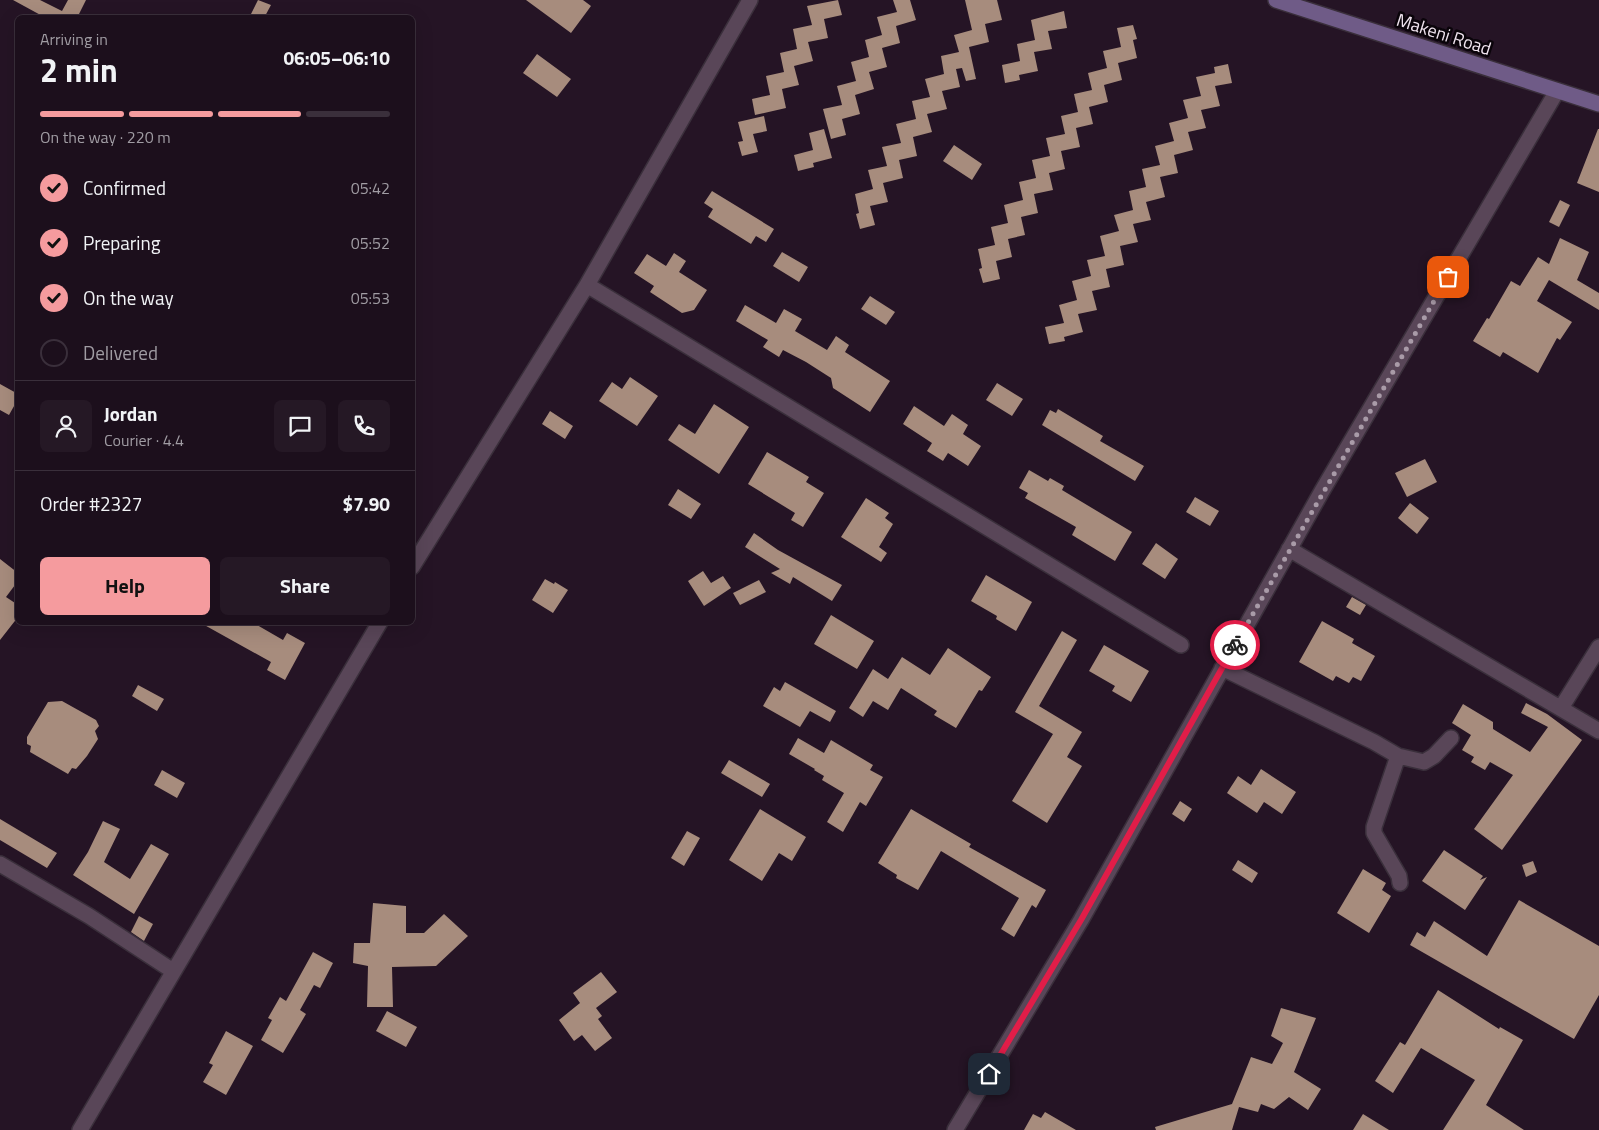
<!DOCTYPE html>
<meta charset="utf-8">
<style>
:root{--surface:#1c0f1c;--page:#251825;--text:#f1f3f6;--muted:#a09ca3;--line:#3a2f3b;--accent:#f59b9e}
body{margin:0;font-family:"Titillium Web",sans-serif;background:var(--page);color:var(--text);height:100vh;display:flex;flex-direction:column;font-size:19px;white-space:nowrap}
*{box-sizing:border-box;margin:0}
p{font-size:16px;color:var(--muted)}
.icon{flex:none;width:28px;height:28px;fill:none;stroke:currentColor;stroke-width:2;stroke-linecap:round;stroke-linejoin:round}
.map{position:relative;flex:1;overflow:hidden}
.panel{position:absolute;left:15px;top:15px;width:400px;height:610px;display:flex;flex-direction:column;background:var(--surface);border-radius:8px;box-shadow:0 5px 20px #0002,0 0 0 1px var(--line)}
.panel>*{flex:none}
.pin{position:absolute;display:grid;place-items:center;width:42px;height:42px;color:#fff;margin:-21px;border-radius:10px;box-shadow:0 2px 8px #0006}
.courier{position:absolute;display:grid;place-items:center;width:50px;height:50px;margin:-25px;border:4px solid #e11d48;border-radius:50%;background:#fff;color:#222;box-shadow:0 1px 6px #0007}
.summary em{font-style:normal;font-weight:700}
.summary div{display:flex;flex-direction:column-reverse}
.summary{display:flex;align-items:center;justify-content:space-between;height:85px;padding:0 25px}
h1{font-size:32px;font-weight:700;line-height:38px}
.bar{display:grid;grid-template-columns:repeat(4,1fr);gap:8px 5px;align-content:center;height:60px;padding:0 25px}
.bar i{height:6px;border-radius:4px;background:var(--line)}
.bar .selected{background:var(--accent)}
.bar p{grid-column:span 4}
.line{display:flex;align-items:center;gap:12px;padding:0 25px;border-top:1px solid var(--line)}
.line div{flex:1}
.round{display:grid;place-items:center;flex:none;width:52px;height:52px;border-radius:8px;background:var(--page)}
ol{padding:0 25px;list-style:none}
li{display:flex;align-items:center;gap:15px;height:55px}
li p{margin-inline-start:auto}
li .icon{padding:5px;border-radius:50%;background:var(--accent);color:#111;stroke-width:4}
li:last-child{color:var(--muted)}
li i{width:28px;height:28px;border:2px solid var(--line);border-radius:50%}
.cta{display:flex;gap:10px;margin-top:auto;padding:10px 25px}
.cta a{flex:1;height:58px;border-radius:8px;background:var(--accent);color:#111;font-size:20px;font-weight:700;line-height:58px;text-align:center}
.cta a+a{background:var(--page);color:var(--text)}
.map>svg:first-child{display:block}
.building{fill:#a78c7d}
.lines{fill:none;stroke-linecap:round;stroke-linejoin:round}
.minor-casing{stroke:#3a2f3b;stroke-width:18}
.secondary-casing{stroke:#3a2f3b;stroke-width:18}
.minor{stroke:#594658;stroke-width:15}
.secondary{stroke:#6f5b87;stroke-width:15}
.done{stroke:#a99ba8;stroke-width:5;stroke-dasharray:0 9}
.route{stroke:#e11d48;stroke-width:6}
.labels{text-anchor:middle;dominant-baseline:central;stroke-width:5;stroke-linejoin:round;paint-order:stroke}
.street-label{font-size:18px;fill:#f0e4ef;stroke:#0a040a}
</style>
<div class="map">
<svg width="1599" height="1130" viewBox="0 0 1599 1130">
<rect width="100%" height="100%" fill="#251425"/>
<path class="building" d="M 13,0 L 40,0 L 62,11 L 68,0 L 86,0 L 77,18 L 46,18 Z
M 258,0 L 271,5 L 264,18 L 249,18 Z
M 526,0 L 583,0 L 591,6 L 571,33 Z
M 838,0 L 842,15 L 824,19 L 828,38 L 808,42 L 813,61 L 794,66 L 799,85 L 782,89 L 786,108 L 755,115 L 752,99 L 770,95 L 766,76 L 784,72 L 780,53 L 797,49 L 793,29 L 812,25 L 807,6 Z
M 893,0 L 910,0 L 916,20 L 896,26 L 900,43 L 882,48 L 887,67 L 869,72 L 874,89 L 855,95 L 860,114 L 842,119 L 846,135 L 831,139 L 823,109 L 842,105 L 837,86 L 856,81 L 851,62 L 869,57 L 865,40 L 882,35 L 877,17 L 897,12 Z
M 965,0 L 997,0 L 1002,20 L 985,24 L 989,42 L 969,47 L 976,79 L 966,81 L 962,68 L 956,69 L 960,87 L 942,91 L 947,109 L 927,114 L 932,132 L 913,137 L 917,156 L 899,160 L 903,178 L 883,183 L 888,202 L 870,206 L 875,225 L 860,229 L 856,214 L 859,213 L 855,194 L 873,189 L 868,170 L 887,166 L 882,147 L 901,143 L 896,124 L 916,119 L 912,101 L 930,97 L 925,79 L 944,74 L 941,56 L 959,52 L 954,35 L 972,30 Z
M 1064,11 L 1067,28 L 1048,31 L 1052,49 L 1034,52 L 1038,71 L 1019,75 L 1020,80 L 1005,83 L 1002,65 L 1020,61 L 1017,44 L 1035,40 L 1031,20 Z
M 1133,25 L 1137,39 L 1133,40 L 1137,58 L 1118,63 L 1122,80 L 1104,85 L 1108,102 L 1089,107 L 1093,124 L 1076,128 L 1080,147 L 1061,151 L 1065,169 L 1049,173 L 1053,190 L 1034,194 L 1038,213 L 1021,217 L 1025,235 L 1008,239 L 1012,257 L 996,261 L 1000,279 L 983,283 L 979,269 L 982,268 L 978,249 L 995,245 L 991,227 L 1008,223 L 1004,205 L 1023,200 L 1019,182 L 1036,178 L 1032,160 L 1050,156 L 1046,138 L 1065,134 L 1061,116 L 1078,112 L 1074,94 L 1092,90 L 1088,73 L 1107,68 L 1103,51 L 1121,47 L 1117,28 Z
M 537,54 L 571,79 L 557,97 L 523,73 Z
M 1228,64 L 1232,83 L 1215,86 L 1220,106 L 1201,110 L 1206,128 L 1188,132 L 1193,150 L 1174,155 L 1178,173 L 1160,177 L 1165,197 L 1146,202 L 1151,220 L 1133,224 L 1138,242 L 1120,246 L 1124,265 L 1106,269 L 1110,287 L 1092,291 L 1097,310 L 1078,314 L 1083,332 L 1064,337 L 1065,341 L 1049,344 L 1045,327 L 1064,323 L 1059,305 L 1077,300 L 1072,281 L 1091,276 L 1087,260 L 1105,256 L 1100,236 L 1119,231 L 1114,215 L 1133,210 L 1129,191 L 1146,187 L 1142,169 L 1160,165 L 1155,146 L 1174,141 L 1169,123 L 1188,118 L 1183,100 L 1201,96 L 1196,77 L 1215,73 L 1214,67 Z
M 764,116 L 767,131 L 753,134 L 758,152 L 742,156 L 738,142 L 743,141 L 738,122 Z
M 824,129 L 832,158 L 813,163 L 814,167 L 798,171 L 794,155 L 813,150 L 809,133 Z
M 1598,129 L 1599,129 L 1599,192 L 1577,183 Z
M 954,145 L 982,164 L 972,180 L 943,161 Z
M 712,191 L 774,229 L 766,242 L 756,236 L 751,244 L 708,217 L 713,209 L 704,203 Z
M 1560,200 L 1570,205 L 1559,227 L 1549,222 Z
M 1560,238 L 1589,252 L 1577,280 L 1599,293 L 1599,310 L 1549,280 L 1537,301 L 1572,322 L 1560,340 L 1557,338 L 1538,373 L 1503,352 L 1500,357 L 1473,341 L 1487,318 L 1489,319 L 1511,281 L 1520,286 L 1538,257 L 1549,264 Z
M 782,252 L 808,267 L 799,282 L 773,266 Z
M 674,253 L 686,261 L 679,272 L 707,290 L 694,310 L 682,313 L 650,292 L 654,286 L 634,273 L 647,254 L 666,266 Z
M 870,296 L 895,312 L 886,325 L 861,309 Z
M 745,305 L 776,323 L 784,309 L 802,319 L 795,331 L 827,350 L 836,336 L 849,345 L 845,352 L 890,381 L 870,412 L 833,388 L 831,378 L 806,362 L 783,350 L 779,357 L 763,347 L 768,340 L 736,321 Z
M 630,377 L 658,396 L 637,426 L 599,401 L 612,382 L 622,389 Z
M 997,383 L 1023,399 L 1012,416 L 986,400 Z
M 0,384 L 18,394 L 18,399 L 9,415 L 0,410 Z
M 714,404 L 749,427 L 719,474 L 668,440 L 679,424 L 695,434 Z
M 914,406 L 944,426 L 952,414 L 968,425 L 963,434 L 981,446 L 968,466 L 948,453 L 943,461 L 927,451 L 932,443 L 903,424 Z
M 1058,409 L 1103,436 L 1100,441 L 1144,466 L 1135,481 L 1042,425 L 1050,410 L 1056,413 Z
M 550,411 L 573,426 L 565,439 L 542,424 Z
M 767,452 L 809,477 L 806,482 L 824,493 L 803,527 L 791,520 L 795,513 L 748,484 Z
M 1425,459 L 1437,482 L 1407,497 L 1395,473 Z
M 1029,470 L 1048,481 L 1050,478 L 1064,486 L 1062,490 L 1132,532 L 1115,561 L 1072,535 L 1076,527 L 1025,498 L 1028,493 L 1019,488 Z
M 678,489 L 701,504 L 691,519 L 668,505 Z
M 1195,497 L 1219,511 L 1210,526 L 1186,512 Z
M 866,498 L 889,513 L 885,518 L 893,524 L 879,547 L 887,553 L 881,562 L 841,537 Z
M 1410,503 L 1429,518 L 1417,534 L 1398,518 Z
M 754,533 L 778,550 L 842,585 L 832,601 L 793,577 L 790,584 L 771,573 L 780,569 L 745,547 Z
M 1156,543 L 1178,559 L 1165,579 L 1142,564 Z
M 0,559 L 18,573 L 18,581 L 6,597 L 18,605 L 18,617 L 0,640 Z
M 703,571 L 711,583 L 723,576 L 731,588 L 704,606 L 688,581 Z
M 986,575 L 1032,602 L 1016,631 L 996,619 L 997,616 L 971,601 Z
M 545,579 L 554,584 L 555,582 L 568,590 L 553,613 L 532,600 Z
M 759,580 L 766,592 L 740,605 L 733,593 Z
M 1352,597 L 1366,605 L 1360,615 L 1346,607 Z
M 831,615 L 874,641 L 857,669 L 814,644 Z
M 1322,621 L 1354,639 L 1352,643 L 1375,656 L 1361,681 L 1353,677 L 1349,683 L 1336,676 L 1333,681 L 1299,662 Z
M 199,622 L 252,622 L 283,640 L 287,633 L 305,643 L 285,680 L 267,670 L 271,662 Z
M 1062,631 L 1077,640 L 1039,706 L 1082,732 L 1067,757 L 1082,766 L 1047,823 L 1012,801 L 1053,734 L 1015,712 Z
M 1104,645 L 1149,671 L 1131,702 L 1112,691 L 1115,686 L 1089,671 Z
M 948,648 L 991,677 L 982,691 L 979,690 L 956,728 L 934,715 L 937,711 L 901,688 L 888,710 L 873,701 L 863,717 L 849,708 L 873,669 L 888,679 L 902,657 L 930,675 Z
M 785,682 L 836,711 L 830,722 L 810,711 L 800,727 L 763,706 L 774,687 L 780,691 Z
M 138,685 L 164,699 L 157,711 L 132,696 Z
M 62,701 L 96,720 L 99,726 L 95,731 L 98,739 L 87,756 L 76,769 L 72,768 L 68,774 L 30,752 L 31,746 L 27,744 L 27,737 L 48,702 Z
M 1526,703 L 1547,714 L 1582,740 L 1502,850 L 1474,829 L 1513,775 L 1490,762 L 1485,770 L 1471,762 L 1474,757 L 1462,750 L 1471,735 L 1452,723 L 1463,704 L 1493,722 L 1493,729 L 1530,752 L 1548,727 L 1521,713 Z
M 798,738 L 824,753 L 831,740 L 873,765 L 870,770 L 883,777 L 866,806 L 860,802 L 843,832 L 827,822 L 844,793 L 822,780 L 824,776 L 814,770 L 815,769 L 789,754 Z
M 729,760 L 770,784 L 762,797 L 721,773 Z
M 1261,769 L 1296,792 L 1282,814 L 1264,802 L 1257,813 L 1227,793 L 1238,776 L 1251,785 Z
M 162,770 L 185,783 L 177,798 L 154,785 Z
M 1180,801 L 1192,809 L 1184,822 L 1172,814 Z
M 760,809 L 806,837 L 792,861 L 779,853 L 762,881 L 729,860 Z
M 911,809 L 971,844 L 969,847 L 1046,890 L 1036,908 L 1032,905 L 1014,937 L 1001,929 L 1019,898 L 941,851 L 918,890 L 896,878 L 897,875 L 878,863 Z
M 0,819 L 57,853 L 47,868 L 0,840 Z
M 103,821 L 120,829 L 104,862 L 130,879 L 151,844 L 169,854 L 134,914 L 73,875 L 88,852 Z
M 687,831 L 700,838 L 684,866 L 671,858 Z
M 1444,850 L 1483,876 L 1480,880 L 1487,877 L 1465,910 L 1422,881 Z
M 1238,860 L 1258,873 L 1252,883 L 1232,870 Z
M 1533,861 L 1537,872 L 1526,877 L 1522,865 Z
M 1363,869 L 1386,883 L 1382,890 L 1391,896 L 1369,933 L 1337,913 Z
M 1519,900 L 1599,946 L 1599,995 L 1574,1039 L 1410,945 L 1417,932 L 1425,937 L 1434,921 L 1487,956 Z
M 373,903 L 406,906 L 406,933 L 424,933 L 444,914 L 468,936 L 436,966 L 392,967 L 393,1007 L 367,1007 L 368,966 L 353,963 L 354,943 L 370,943 Z
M 139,916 L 153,924 L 144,941 L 131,932 Z
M 313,952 L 333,963 L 320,988 L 314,985 L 300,1010 L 306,1014 L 283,1053 L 261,1040 L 272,1020 L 268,1018 L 280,997 L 286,1001 Z
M 601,972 L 617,992 L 596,1008 L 602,1016 L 598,1019 L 612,1038 L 595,1051 L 582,1035 L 574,1041 L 559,1020 L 580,1003 L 573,993 Z
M 1438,990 L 1499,1029 L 1500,1027 L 1523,1040 L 1486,1105 L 1524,1130 L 1443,1130 L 1475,1080 L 1421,1048 L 1393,1093 L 1375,1081 L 1400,1042 L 1405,1045 Z
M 1281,1008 L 1316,1018 L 1294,1072 L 1321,1089 L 1308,1110 L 1289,1097 L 1274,1109 L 1261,1104 L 1258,1112 L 1239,1107 L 1232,1130 L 1156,1130 L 1155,1127 L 1232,1104 L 1251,1057 L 1272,1064 L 1283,1043 L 1271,1036 Z
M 387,1011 L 417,1027 L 406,1047 L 376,1031 Z
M 226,1031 L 253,1046 L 226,1095 L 203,1082 L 213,1065 L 209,1063 Z
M 1045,1112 L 1076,1130 L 1024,1130 L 1033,1114 L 1041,1118 Z
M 1363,1114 L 1389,1130 L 1353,1130 Z"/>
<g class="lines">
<defs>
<path id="minor" d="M 587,285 L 1181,645
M 1289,549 L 1599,731
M 412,567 L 587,285 L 750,0
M 1222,668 L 1374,742 L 1398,756 L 1424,762 L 1434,756 L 1451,738
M 1561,708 L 1599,647
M 1398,756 L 1374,827 L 1374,833 L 1399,876 L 1400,883
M 0,864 L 89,916 L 173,971
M 80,1130 L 380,622
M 955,1130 L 1081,920 L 1322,491 L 1557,91"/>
<path id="secondary" d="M 1276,0 L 1599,104"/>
</defs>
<use href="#minor" class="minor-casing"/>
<use href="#secondary" class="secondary-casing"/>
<use href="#minor" class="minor"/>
<use href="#secondary" class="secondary"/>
</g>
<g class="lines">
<path class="done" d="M 1235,645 L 1448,277"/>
<path class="route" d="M 989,1074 L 1081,920 L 1235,645"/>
</g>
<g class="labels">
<g class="street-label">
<text transform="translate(1444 34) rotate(18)">Makeni Road</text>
</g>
</g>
</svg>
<div class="pin" style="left:1448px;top:277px;background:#ea580c"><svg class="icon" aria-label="bag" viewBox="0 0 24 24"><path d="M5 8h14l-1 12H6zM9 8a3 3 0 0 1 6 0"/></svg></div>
<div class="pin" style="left:989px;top:1074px;background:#1f2937"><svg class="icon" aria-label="home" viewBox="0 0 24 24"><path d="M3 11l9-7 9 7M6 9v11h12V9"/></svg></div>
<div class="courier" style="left:1235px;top:645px"><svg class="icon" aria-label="bike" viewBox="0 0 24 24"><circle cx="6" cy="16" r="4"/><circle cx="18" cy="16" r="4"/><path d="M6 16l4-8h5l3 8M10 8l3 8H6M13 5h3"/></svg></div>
<section class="panel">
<div class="summary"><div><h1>2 min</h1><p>Arriving in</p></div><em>06:05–06:10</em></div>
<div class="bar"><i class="selected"></i><i class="selected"></i><i class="selected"></i><i></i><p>On the way · 220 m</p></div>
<ol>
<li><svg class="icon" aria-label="check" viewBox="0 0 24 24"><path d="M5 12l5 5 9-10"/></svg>Confirmed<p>05:42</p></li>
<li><svg class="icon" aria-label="check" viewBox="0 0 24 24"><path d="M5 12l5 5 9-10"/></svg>Preparing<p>05:52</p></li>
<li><svg class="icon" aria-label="check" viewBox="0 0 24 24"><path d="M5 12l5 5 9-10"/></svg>On the way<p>05:53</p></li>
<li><i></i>Delivered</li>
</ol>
<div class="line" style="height:90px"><a class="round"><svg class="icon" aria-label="person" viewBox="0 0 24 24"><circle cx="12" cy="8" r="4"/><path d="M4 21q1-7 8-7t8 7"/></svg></a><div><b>Jordan</b><p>Courier · 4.4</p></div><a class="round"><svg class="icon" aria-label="chat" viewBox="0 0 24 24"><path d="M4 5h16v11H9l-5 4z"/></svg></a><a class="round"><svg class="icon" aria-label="phone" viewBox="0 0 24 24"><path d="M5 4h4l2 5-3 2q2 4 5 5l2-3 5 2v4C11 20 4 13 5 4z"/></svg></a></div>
<div class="line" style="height:65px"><div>Order #2327</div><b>$7.90</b></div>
<div class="cta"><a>Help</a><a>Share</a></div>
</section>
</div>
